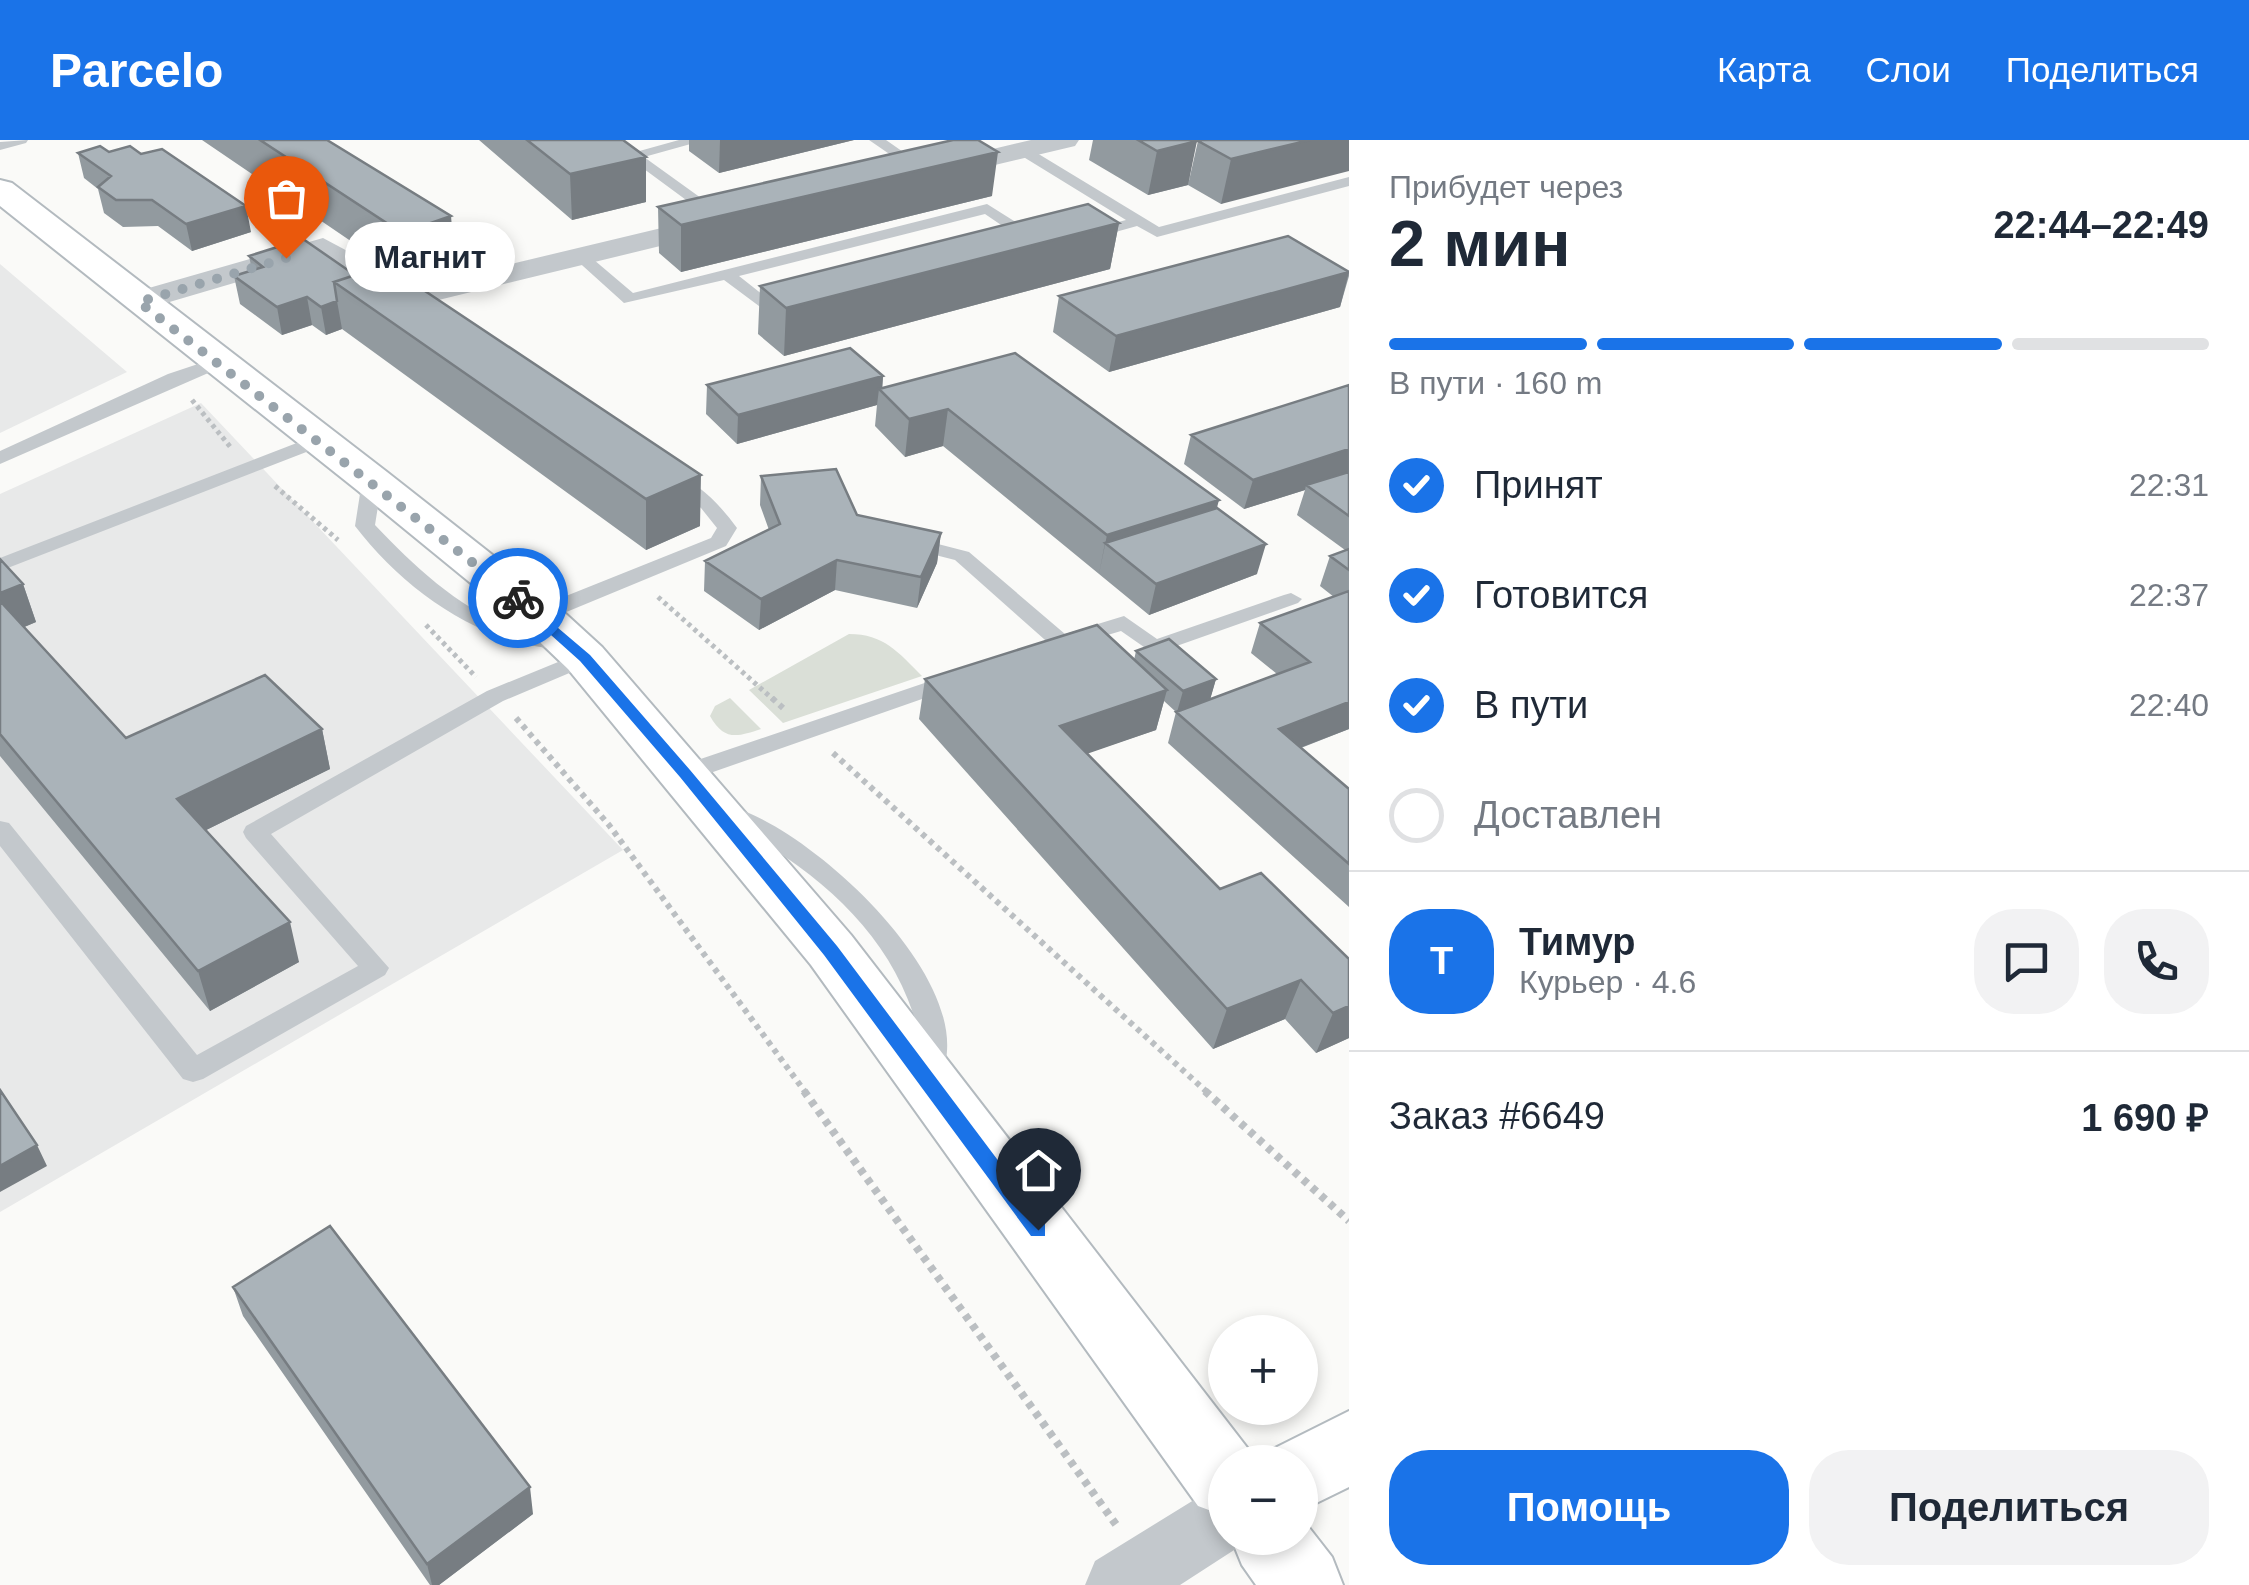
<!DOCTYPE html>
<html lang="ru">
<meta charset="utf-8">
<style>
:root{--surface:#fff;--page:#f2f2f3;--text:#1f2937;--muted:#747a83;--line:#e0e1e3;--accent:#1a73e8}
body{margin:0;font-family:Arial,sans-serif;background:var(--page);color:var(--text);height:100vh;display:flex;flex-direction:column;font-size:38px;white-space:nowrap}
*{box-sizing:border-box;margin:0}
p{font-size:32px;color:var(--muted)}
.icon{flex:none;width:55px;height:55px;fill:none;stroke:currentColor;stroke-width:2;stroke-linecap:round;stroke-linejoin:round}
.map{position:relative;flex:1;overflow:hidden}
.panel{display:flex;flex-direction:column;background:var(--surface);width:900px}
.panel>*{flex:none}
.controls{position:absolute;left:1208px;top:1175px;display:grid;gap:20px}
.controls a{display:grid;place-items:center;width:110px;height:110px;border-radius:50%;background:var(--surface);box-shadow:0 5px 15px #0003;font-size:50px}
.pin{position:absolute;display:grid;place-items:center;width:85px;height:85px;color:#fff;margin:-102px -42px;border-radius:50% 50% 50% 0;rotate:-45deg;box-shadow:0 0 10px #0007}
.pin .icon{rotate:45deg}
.courier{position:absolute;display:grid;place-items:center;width:100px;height:100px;margin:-50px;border:8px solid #1a73e8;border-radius:50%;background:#fff;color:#222;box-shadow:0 2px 12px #0007}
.bubble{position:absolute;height:70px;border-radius:35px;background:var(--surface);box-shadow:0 5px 15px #0003;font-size:32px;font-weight:700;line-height:70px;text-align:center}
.headline em{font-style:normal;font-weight:700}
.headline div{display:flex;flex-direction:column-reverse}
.headline{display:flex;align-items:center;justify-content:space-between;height:170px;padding:0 40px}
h1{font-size:65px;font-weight:700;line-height:75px}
.bar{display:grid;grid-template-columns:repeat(4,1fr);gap:15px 10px;align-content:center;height:120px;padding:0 40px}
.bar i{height:12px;border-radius:8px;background:var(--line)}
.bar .on{background:var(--accent)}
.bar p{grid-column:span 4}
.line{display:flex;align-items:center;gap:25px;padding:0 40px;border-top:2px solid var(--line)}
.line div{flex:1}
.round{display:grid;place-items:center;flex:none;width:105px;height:105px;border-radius:40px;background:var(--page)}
ol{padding:0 40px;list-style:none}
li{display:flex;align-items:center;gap:30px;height:110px}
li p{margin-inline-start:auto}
li .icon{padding:10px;border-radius:50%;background:var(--accent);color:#fff;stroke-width:4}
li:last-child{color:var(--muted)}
li i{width:55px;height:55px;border:5px solid var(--line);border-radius:50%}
.button{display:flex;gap:20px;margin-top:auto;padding:20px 40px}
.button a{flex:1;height:115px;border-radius:40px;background:var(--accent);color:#fff;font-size:40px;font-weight:700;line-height:115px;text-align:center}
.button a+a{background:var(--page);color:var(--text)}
header{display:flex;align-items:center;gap:60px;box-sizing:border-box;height:140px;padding:0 50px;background:var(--accent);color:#fff}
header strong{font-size:48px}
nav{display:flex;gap:55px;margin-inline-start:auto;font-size:35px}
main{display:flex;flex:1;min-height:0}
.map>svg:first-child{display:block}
.built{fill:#e8e9e9}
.green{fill:#dadfd7}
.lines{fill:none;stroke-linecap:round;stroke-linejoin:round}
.secondary-casing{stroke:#b3babf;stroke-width:4}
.path-far2{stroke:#bbbfc2;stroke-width:5;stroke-dasharray:4 4;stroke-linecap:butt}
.path-far1{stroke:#bbbfc2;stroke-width:6;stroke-dasharray:5 5;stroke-linecap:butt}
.path{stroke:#bbbfc2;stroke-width:8;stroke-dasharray:6 6;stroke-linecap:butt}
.lane{fill:#c3c8cc;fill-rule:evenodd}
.street{fill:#c3c8cc;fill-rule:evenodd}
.secondary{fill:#fff;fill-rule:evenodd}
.wall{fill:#929a9f}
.shaded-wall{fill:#777d82}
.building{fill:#aab3b9;stroke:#777d82;stroke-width:2.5}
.route{fill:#1a73e8}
.done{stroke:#99a4ac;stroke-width:10;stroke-dasharray:0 18}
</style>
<header>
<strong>Parcelo</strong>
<nav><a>Карта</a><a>Слои</a><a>Поделиться</a></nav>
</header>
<main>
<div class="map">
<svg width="1349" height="1445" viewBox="0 0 1349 1445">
<rect width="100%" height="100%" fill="#fafaf8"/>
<path class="built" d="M 0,124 L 127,232 L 0,293 Z
M 201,263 L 623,710 L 0,1072 L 0,354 Z"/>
<path class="green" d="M 849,494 C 884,494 898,512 922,536 L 783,583 L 749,550 Z
M 730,558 L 761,589 C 737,597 724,601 710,576 L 715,566 Z"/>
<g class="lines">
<defs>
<path id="secondary" d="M 0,40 L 12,43 L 387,332 L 556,465 L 602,507 L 851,795 L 1252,1314 L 1255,1322 L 1225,1322 L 1225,1376 L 1198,1366 L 811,825 L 568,529 L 522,485 L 357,350 L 0,66 Z
M 1349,1271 L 1349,1347 L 1300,1371 L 1300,1322 L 1268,1322 L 1273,1309 Z
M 1300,1376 L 1332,1417 L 1343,1445 L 1256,1445 L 1242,1425 L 1231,1398 L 1300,1398 Z"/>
</defs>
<use href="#secondary" class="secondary-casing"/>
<path class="path-far2" d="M 192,260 L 232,309
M 275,346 L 338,400
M 658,457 L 775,561
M 426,485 L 476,537"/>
<path class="path-far1" d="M 772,558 L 783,568
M 516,578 L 609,685 L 806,953
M 833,613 L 1208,953"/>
<path class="path" d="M 804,951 L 1117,1386
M 1205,951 L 1349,1081"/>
<path class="lane" d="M 28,0 L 26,3 L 0,10 L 0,2 Z
M 679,0 L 705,0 L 644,17 L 726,76 L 726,82 L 716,82 L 625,15 Z
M 869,0 L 886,0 L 929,30 L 917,33 Z
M 1017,7 L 1027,7 L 1159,87 L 1349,37 L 1349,46 L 1157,97 L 1137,86 L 1087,100 L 1079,95 L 1081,92 L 1126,80 L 1017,13 Z
M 987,64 L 1041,98 L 1041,104 L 1029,104 L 985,74 L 739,136 L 782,170 L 795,174 L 779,181 L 724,140 L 624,163 L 573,117 L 587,114 L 633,153 Z
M 424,81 L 512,132 L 514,135 L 500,138 L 419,89 L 416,86 Z
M 216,218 L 222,219 L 222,227 L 0,324 L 0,311 L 168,234 Z
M 320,294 L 329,300 L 327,304 L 0,431 L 0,418 Z
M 672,333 C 699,342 720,365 737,388 L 726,406 L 547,480 L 531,480 L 528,475 L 531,470 L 711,398 L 717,388 L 701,368 L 662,339 Z
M 372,335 L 382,341 L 375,385 C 416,428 464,474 523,491 C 541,496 560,496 578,500 L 581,505 L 578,510 C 567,512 558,510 547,508 C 471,498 401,446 355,386 L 362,341 Z
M 907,396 L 969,412 L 1065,494 L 1124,476 L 1157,499 L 1284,455 L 1291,453 L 1302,459 L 1298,463 L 1154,514 L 1121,491 L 1061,509 L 1053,507 L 955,420 L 900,406 L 897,402 Z
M 585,511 L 593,513 L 596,518 L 593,523 L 503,561 L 271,694 L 389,828 L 385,835 L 203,939 L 193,942 L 183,939 L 0,706 L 0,681 L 9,683 L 197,915 L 358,826 L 246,698 L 243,692 L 246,686 L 487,551 Z
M 954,533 L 965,540 L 962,545 L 693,639 L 677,639 L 673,633 L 677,627 Z
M 732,667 C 812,689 987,848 939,940 L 929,943 L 919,940 C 912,927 920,917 919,903 C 919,893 916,882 913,873 C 883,783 804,721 723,681 L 720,675 L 723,669 Z"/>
<path class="street" d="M 1031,0 L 1079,0 L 1075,6 L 936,39 L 922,31 L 926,25 Z
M 720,74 L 730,77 L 735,83 L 730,89 L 410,167 L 319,118 L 139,171 L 128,168 L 123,161 L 128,154 L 323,98 L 415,147 Z
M 1225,1346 L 1225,1398 L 1250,1398 L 1248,1401 L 1180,1445 L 1085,1445 L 1095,1421 L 1202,1355 Z"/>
<use href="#secondary" class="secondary"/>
</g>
<path class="wall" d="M 202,0 L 327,0 L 455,123 L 408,139 L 700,386 L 646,410 L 342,189 L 326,195 L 312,185 L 282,195 L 240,164 L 234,136 L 252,130 L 249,116 L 355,135 L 386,125 Z
M 479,0 L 623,0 L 646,17 L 646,62 L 572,80 Z
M 689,0 L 854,0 L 719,33 L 689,11 Z
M 1093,0 L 1196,0 L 1188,45 L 1148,55 L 1089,20 Z
M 1349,0 L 1221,64 L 1188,45 L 1198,1 Z
M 78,13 L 251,92 L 192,111 L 158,86 L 123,87 L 104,73 L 98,49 L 84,38 Z
M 992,56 L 681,132 L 659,113 L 658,67 Z
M 1119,83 L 1110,129 L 784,216 L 758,194 L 760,146 Z
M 1349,131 L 1349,136 L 1340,167 L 1109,232 L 1053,192 L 1059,156 Z
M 1015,213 L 1217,368 L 1257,434 L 1149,475 L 943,306 L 905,317 L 875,286 L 877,265 L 737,304 L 706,274 L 707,245 L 883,236 L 882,248 Z
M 1349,245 L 1349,589 L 1301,608 L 1349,649 L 1349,767 L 1168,603 L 1176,572 L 1164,561 L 1156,590 L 1087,613 L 1220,749 L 1261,733 L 1349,898 L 1316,913 L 1285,879 L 1213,909 L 919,579 L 925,539 L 1134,520 L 1136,511 L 1216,539 L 1210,559 L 1277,534 L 1251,513 L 1260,483 L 1334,457 L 1320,446 L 1330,416 L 1345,410 L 1297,375 L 1305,350 L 1244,369 L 1184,324 L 1191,295 Z
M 761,336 L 857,375 L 941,393 L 937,423 L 917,468 L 835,450 L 759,490 L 704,451 L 705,421 L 769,390 L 760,365 Z
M 0,419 L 23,444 L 36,482 L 24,487 L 126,598 L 322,589 L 330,629 L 206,690 L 299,822 L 210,871 L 0,616 Z
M 233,1147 L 533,1374 L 439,1445 L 430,1445 L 243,1176 Z"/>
<path class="shaded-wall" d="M 720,0 L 854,0 L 719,33 Z
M 1310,0 L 1349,0 L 1349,31 L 1221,64 L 1231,19 Z
M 1197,1 L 1188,45 L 1148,55 L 1157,11 Z
M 998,12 L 992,56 L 681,132 L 681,85 Z
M 646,17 L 646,62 L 572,80 L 570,34 Z
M 246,66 L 251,92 L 192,111 L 186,84 Z
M 451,76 L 455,123 L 407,139 L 402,93 Z
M 1119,83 L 1110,129 L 784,216 L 786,168 Z
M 1349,132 L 1340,167 L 1109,232 L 1116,196 Z
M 307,157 L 312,185 L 282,195 L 277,167 Z
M 337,161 L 342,189 L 326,195 L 321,167 Z
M 883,236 L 882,252 L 879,249 L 877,265 L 737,304 L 738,275 Z
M 948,269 L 943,306 L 905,317 L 909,279 Z
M 1349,309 L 1349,335 L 1306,345 L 1305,350 L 1244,369 L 1253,340 Z
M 701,335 L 700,386 L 646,410 L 646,359 Z
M 1219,360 L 1209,398 L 1105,403 L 1099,434 L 1107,395 Z
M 941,393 L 937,423 L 917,468 L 921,437 Z
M 1266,404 L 1257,434 L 1149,475 L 1156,444 Z
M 837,420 L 835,450 L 759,490 L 761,459 Z
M 23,444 L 36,482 L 8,494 L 0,471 L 0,453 Z
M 1216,539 L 1210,560 L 1177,572 L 1183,551 Z
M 1167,550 L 1156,590 L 1052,626 L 1060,586 Z
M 1349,562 L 1349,589 L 1268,620 L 1279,589 Z
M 322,589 L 330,629 L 188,699 L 177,659 Z
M 290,782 L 299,822 L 210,871 L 198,831 Z
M 1301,840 L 1285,879 L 1213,909 L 1227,869 Z
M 1349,866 L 1349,898 L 1316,913 L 1333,873 Z
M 37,1005 L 47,1026 L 0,1052 L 0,1026 Z
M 530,1347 L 533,1374 L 439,1445 L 432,1445 L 427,1424 Z"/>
<path class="building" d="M 260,0 L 327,0 L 451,76 L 402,93 Z
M 527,0 L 623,0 L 646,17 L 570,34 Z
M 953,0 L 978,0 L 998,12 L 681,85 L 658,67 Z
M 1138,0 L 1196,0 L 1197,1 L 1157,11 Z
M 1202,0 L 1310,0 L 1231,19 L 1198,1 Z
M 100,6 L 109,12 L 130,6 L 141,14 L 162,9 L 246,66 L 186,84 L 152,60 L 116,60 L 98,47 L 111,36 L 78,13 Z
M 1088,64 L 1119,83 L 786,168 L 760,146 Z
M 1288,96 L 1349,132 L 1116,196 L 1059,156 Z
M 303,99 L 355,135 L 334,142 L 337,161 L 321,167 L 307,157 L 277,167 L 234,136 L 263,127 L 249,116 Z
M 386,125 L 701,335 L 646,359 L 334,142 Z
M 850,208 L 883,236 L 738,275 L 707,245 Z
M 1015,213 L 1219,360 L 1107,395 L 948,269 L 909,279 L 879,249 Z
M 1349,245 L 1349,309 L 1253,340 L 1191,295 Z
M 836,329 L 857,375 L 941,393 L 921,437 L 837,420 L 761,459 L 705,421 L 780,384 L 761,336 Z
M 1349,332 L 1349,376 L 1306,345 Z
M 1217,368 L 1266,404 L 1156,444 L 1105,403 Z
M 1349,409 L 1349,430 L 1330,416 Z
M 0,419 L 23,444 L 0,453 Z
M 1349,451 L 1349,562 L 1279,589 L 1349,649 L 1349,724 L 1176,572 L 1310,522 L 1260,483 Z
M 0,461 L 126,598 L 265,535 L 322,589 L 177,659 L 290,782 L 198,831 L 0,594 Z
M 1097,485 L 1167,550 L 1060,586 L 1220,749 L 1261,733 L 1349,819 L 1349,866 L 1333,873 L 1301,840 L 1227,869 L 925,539 Z
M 1169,499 L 1216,539 L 1183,551 L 1136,511 Z
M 0,950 L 37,1005 L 0,1026 Z
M 330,1086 L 530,1347 L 427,1424 L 233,1147 Z"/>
<path class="route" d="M 518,454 L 590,515 L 690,630 L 837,806 L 1045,1083 L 1045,1096 L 1031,1096 L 824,815 L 680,637 L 580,521 L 513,461 L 511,458 Z"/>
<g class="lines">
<path class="done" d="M 286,118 L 139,162 L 518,458"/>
</g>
</svg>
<div class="controls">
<a>+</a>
<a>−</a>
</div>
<div class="pin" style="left:286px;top:118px;background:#ea580c"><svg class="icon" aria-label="bag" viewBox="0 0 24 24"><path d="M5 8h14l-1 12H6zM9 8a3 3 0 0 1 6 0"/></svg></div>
<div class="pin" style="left:1038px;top:1090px;background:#1f2937"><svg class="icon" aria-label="home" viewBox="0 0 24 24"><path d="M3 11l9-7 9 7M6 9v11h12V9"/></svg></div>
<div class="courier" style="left:518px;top:458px"><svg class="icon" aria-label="bike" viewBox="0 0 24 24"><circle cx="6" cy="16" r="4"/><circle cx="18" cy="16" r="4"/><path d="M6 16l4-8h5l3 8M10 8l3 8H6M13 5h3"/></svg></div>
<div class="bubble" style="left:345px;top:82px;width:170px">Магнит</div>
</div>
<section class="panel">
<div class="headline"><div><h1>2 мин</h1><p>Прибудет через</p></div><em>22:44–22:49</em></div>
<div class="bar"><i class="on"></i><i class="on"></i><i class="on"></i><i></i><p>В пути · 160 m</p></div>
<ol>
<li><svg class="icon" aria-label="check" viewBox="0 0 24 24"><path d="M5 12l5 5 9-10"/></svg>Принят<p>22:31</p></li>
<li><svg class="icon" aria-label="check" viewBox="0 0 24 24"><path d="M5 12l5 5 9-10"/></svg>Готовится<p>22:37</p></li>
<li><svg class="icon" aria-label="check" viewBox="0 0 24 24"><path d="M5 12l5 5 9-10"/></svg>В пути<p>22:40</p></li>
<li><i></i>Доставлен</li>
</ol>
<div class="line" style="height:180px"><b class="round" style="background:var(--accent);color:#fff">Т</b><div><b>Тимур</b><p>Курьер · 4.6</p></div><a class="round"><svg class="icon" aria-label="chat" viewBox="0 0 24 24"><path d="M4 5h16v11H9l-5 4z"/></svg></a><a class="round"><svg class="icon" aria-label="phone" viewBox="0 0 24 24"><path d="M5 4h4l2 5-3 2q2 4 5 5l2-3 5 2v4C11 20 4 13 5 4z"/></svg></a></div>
<div class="line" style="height:130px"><div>Заказ #6649</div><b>1 690 ₽</b></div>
<div class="button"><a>Помощь</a><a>Поделиться</a></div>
</section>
</main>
